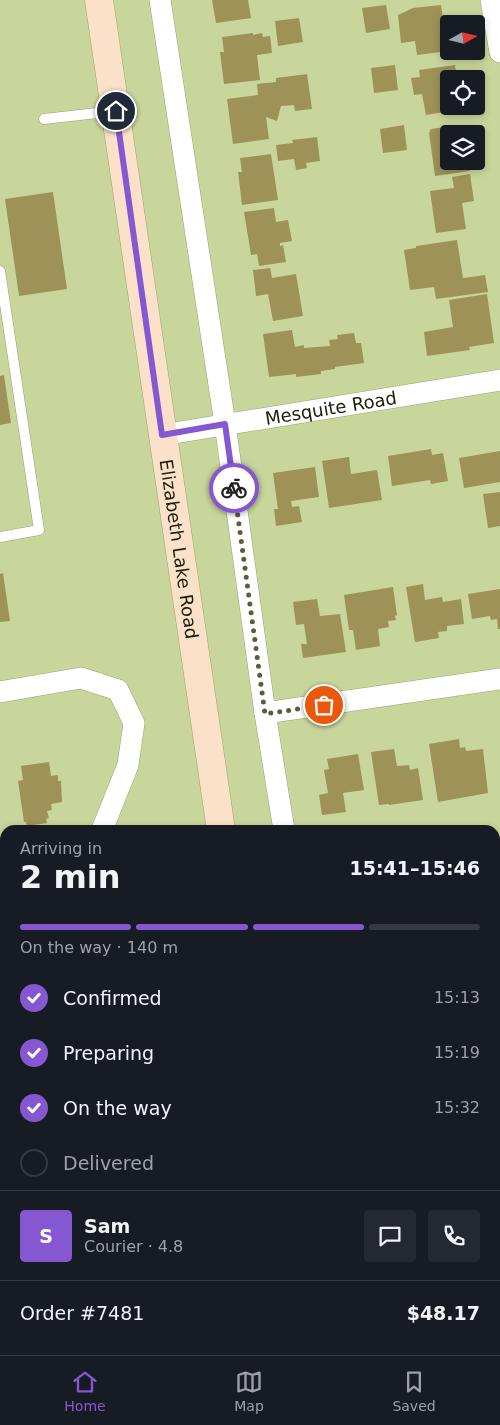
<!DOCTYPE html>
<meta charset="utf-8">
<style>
:root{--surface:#171b24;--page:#242831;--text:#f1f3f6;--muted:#9ea1a6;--line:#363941;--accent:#8557d0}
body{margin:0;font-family:"DejaVu Sans",sans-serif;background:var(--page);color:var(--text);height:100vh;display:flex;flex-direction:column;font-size:19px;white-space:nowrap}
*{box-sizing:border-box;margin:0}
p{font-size:16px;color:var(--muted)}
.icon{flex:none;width:28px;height:28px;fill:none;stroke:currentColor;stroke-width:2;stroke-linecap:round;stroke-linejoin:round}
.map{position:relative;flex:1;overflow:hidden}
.drawer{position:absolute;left:0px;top:825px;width:500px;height:530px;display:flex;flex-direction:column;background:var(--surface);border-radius:15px 15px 0 0;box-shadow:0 2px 8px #0003}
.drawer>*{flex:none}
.needle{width:32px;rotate:82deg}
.controls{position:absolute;left:440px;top:15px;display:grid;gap:10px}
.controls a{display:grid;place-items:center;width:45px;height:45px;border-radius:5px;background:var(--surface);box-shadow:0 2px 8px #0003;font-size:25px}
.pin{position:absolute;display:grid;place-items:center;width:42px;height:42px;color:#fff;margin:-21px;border:2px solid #fff;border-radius:50%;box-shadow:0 1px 5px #0007}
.courier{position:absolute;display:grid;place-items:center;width:50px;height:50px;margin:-25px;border:4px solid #8557d0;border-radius:50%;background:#fff;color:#222;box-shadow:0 1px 6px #0007}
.head em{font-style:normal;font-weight:600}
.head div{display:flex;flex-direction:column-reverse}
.head{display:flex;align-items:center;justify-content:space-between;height:85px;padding:0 20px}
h1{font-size:32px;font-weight:600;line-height:38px}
.bar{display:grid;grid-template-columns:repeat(4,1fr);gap:8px 5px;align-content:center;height:60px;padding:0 20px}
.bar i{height:6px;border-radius:4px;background:var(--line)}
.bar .on{background:var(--accent)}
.bar p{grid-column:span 4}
.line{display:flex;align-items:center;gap:12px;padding:0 20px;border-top:1px solid var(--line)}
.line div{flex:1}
.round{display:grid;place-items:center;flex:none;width:52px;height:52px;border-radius:5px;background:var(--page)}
ol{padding:0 20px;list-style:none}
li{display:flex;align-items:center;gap:15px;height:55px}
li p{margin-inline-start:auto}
li .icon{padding:5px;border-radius:50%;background:var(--accent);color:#fff;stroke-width:4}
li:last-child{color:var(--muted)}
li i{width:28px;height:28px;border:2px solid var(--line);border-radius:50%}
.dock{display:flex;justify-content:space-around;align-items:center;height:70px;border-top:1px solid var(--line);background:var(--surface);font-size:14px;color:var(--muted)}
.dock a{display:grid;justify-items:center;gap:2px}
.dock .on{color:var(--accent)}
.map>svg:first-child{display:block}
.building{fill:#9e9258}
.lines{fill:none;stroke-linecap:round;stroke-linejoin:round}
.service-casing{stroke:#98a46b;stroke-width:11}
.minor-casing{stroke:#98a46b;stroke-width:22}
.secondary-casing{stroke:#98a46b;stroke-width:29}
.service{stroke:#fff;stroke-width:10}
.minor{stroke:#fff;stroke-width:21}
.secondary{stroke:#fce1ca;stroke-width:28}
.done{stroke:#585f3b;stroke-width:5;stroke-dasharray:0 9}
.route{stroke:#8557d0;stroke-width:6}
.labels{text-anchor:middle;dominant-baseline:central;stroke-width:4.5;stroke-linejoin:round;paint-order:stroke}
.street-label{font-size:18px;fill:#1b1f08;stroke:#c9d69b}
</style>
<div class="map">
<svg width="500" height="1355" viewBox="0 0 500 1355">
<rect width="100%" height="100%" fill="#c9d69b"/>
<path class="building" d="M 212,0 L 248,0 L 251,18 L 216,23 Z
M 386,5 L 390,29 L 366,33 L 362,8 Z
M 441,5 L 443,18 L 447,18 L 449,51 L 417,55 L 415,41 L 401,43 L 398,15 L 413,8 Z
M 299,18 L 303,42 L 278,46 L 275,21 Z
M 253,33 L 253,35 L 262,33 L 263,37 L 270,36 L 272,53 L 257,55 L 260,80 L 224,84 L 220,52 L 224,52 L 222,37 Z
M 395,65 L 398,90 L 374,93 L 371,68 Z
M 455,65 L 457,79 L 449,79 L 449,106 L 461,106 L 461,109 L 426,115 L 422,94 L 414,95 L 411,78 L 420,77 L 419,70 Z
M 307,74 L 312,109 L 295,111 L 294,105 L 281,106 L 277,121 L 266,117 L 269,139 L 233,144 L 227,99 L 258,95 L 257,84 L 276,82 L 276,78 Z
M 404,125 L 407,150 L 383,153 L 380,129 Z
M 459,125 L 460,134 L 449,134 L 449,161 L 469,161 L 470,171 L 435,176 L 429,133 L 431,129 Z
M 317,137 L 320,161 L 306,163 L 307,168 L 296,170 L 294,159 L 278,161 L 276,145 L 293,143 L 292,140 Z
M 271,154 L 278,200 L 242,205 L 238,172 L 242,172 L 240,158 Z
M 470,174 L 474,201 L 462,203 L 466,229 L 436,233 L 430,191 L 454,188 L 452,177 Z
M 53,192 L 67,289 L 19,296 L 5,199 Z
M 274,208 L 276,222 L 288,220 L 292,241 L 280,243 L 280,246 L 283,245 L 286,262 L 259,266 L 257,254 L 251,255 L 244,212 Z
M 457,240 L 463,278 L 485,275 L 488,292 L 436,299 L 434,287 L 410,290 L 404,250 L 416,248 L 416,246 Z
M 270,268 L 272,278 L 296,274 L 303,316 L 273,321 L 268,294 L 256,296 L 253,270 Z
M 487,294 L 494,343 L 469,347 L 470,350 L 427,356 L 424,332 L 453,327 L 449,300 Z
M 292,330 L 295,347 L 304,345 L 304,348 L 330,346 L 329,340 L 338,339 L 337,335 L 354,333 L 356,343 L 361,343 L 364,363 L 335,367 L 335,369 L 321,371 L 321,374 L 296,377 L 296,374 L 269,377 L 263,334 Z
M 4,375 L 11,423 L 0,425 L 0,376 Z
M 431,449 L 432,455 L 443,453 L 448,481 L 431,484 L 430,480 L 392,486 L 388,456 Z
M 500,451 L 500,482 L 464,488 L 459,458 Z
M 349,457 L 351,474 L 377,470 L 382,500 L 329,508 L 322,461 Z
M 315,467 L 319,497 L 291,501 L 292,507 L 299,506 L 302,522 L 276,526 L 274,509 L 278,509 L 273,473 Z
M 500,492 L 500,526 L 488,528 L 483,494 Z
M 3,573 L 10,621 L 0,622 L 0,574 Z
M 423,584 L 425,600 L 442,597 L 443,602 L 461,599 L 464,624 L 447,626 L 447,631 L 438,632 L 439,638 L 415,642 L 406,587 Z
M 393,587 L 397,615 L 395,616 L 396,620 L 388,621 L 389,627 L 378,629 L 380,646 L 356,650 L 353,630 L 349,630 L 344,595 Z
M 500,589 L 500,629 L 498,629 L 497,619 L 491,620 L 490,616 L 472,619 L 468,594 Z
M 317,599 L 320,616 L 340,614 L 346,652 L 303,658 L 301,644 L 307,644 L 304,624 L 296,625 L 293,602 Z
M 459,739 L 460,748 L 465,747 L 466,751 L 483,749 L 488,793 L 438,802 L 429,744 Z
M 394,749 L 397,766 L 409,765 L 410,770 L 418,768 L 423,800 L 389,805 L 389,804 L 379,805 L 371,752 Z
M 358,754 L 364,790 L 343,793 L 346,812 L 322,815 L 319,795 L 328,793 L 324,770 L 329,769 L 327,759 Z
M 49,762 L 51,776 L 58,775 L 58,781 L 61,781 L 62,802 L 51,804 L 52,810 L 47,811 L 49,818 L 46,819 L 47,823 L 27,826 L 26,822 L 24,822 L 18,781 L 23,780 L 21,766 Z
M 495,928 L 500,957 L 495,958 Z
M 3,935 L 5,946 L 5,1014 L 0,1014 L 0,936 Z
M 500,1071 L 500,1113 L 495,1114 L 495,1072 Z
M 5,1097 L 5,1136 L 0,1137 L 0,1098 Z
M 5,1244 L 5,1280 L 0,1281 L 0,1245 Z
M 500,1286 L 500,1314 L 499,1314 L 495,1287 Z
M 0,1289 L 5,1289 L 5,1319 L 0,1319 Z
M 5,1347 L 5,1350 L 17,1350 L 18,1355 L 0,1355 L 0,1348 Z
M 72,1350 L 138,1350 L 139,1355 L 73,1355 Z
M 160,1350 L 225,1350 L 226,1355 L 161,1355 Z"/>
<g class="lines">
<defs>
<path id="service" d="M 44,119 L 115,111
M 0,271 L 39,530 L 0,537"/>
<g id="minor">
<path d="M 160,0 L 225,424 L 265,713 L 284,830"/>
<path d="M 491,0 L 500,52"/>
<path id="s1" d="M 162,435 L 500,380"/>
<path d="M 0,692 L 81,678 L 118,690 L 134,723 L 128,765 L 102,830"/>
<path d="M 265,713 L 500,679"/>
<path d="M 0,879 L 5,878"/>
<path d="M 495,1012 L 500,1011"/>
<path d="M 0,1198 L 5,1197"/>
<path d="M 359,1350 L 360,1355"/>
</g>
<g id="secondary">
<path id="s2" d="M 99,0 L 221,830"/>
<path d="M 293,1350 L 293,1355"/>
</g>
</defs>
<use href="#service" class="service-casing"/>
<use href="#minor" class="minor-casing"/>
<use href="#secondary" class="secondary-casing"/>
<use href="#service" class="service"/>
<use href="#minor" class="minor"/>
<use href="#secondary" class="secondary"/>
</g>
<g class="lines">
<path class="done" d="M 234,488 L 265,714 L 324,705"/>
<path class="route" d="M 116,111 L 162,435 L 225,424 L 234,488"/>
</g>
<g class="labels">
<g class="street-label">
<text stroke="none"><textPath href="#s1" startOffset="171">Mesquite Road</textPath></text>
<text stroke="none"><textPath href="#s2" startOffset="555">Elizabeth Lake Road</textPath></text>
</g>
</g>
</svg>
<div class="controls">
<a><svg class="needle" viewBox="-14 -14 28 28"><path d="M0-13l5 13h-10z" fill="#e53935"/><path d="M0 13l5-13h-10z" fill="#9ea1a6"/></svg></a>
<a><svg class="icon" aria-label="locate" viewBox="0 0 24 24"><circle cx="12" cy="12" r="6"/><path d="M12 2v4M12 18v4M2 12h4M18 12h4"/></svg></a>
<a><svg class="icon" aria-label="layers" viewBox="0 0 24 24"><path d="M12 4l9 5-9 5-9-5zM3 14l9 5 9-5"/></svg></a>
</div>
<div class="pin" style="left:324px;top:705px;background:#ea580c"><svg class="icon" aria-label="bag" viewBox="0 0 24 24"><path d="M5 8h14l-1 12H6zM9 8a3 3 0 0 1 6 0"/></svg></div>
<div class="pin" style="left:116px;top:111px;background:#1f2937"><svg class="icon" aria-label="home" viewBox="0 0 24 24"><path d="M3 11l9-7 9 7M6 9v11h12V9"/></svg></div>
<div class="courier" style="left:234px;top:488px"><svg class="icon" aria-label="bike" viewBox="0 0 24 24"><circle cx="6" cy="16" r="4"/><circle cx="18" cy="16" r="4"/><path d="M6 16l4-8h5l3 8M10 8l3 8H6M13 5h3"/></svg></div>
<section class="drawer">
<div class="head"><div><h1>2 min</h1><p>Arriving in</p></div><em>15:41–15:46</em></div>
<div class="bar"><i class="on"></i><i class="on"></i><i class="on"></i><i></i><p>On the way · 140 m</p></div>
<ol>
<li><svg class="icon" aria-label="check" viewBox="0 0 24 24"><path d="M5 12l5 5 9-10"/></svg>Confirmed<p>15:13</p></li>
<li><svg class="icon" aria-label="check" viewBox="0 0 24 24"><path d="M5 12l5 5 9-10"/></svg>Preparing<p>15:19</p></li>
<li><svg class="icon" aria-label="check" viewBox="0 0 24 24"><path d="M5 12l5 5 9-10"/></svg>On the way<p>15:32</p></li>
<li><i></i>Delivered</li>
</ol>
<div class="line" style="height:90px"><b class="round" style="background:var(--accent);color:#fff">S</b><div><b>Sam</b><p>Courier · 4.8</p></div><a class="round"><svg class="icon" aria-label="chat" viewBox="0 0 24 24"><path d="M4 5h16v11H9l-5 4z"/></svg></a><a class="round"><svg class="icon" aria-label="phone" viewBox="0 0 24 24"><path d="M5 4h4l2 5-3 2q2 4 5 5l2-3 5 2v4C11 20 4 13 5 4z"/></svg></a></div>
<div class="line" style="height:65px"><div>Order #7481</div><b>$48.17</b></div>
</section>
</div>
<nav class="dock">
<a class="on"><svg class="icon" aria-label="home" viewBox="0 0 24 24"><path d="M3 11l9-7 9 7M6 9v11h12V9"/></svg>Home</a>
<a><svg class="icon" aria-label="map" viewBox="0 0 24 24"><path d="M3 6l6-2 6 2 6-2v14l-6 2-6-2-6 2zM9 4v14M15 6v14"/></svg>Map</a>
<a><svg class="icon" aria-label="saved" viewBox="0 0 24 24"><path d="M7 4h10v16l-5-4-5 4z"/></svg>Saved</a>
</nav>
